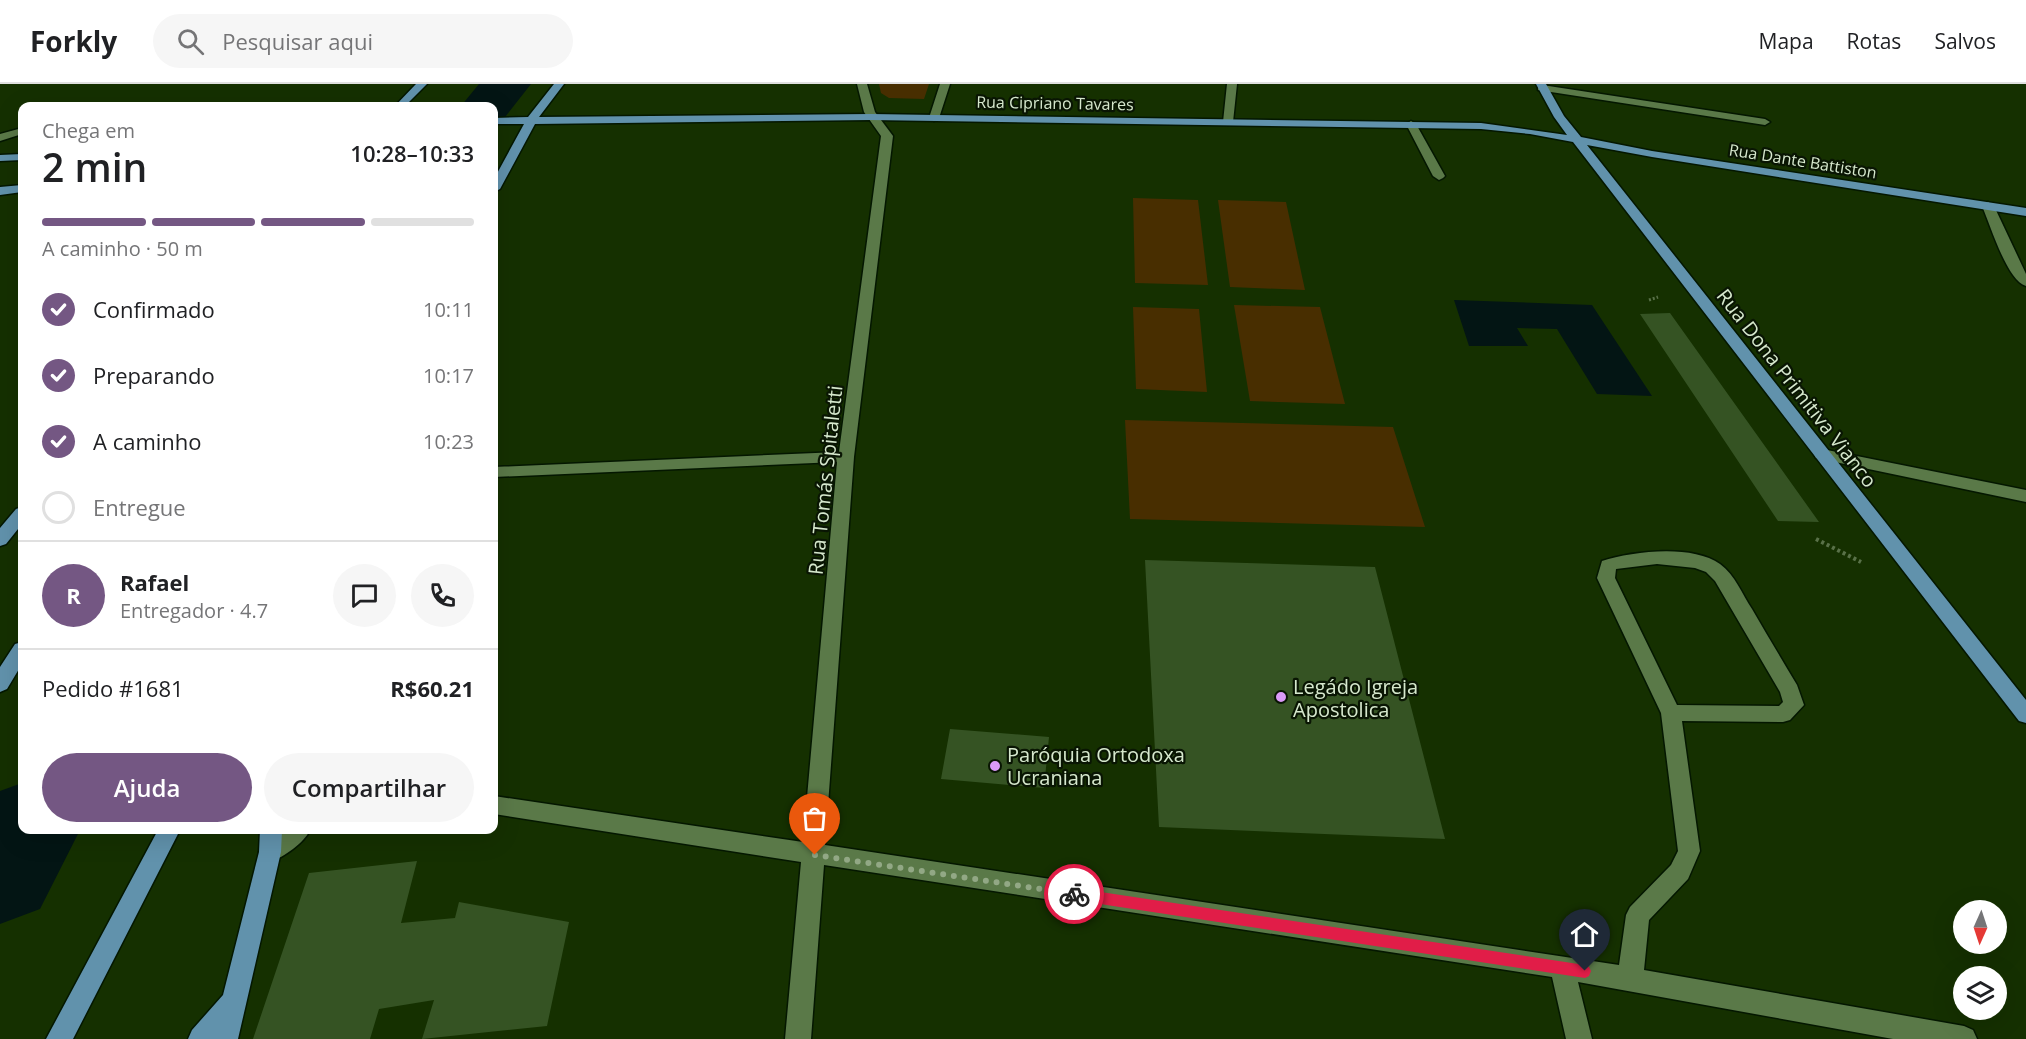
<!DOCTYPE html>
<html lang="pt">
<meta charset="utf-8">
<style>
:root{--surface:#fff;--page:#f6f6f6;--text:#202124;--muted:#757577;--line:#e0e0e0;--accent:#745783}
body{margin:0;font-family:"Open Sans",sans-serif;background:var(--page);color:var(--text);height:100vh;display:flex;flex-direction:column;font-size:22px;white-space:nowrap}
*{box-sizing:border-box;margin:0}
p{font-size:20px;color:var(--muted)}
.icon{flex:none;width:33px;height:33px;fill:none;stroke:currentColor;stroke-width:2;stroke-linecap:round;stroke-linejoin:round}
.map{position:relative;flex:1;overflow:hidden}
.side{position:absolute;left:18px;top:18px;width:480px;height:732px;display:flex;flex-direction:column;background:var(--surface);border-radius:12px;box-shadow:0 6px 24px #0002}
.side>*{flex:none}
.needle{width:39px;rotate:183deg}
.buttons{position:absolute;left:1953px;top:816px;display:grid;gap:12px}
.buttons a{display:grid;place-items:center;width:54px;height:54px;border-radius:50%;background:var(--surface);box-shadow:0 6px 24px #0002;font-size:30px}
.pin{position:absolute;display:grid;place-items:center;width:51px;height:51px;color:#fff;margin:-62px -26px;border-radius:50% 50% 50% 0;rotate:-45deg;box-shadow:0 0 6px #0007}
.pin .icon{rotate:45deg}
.courier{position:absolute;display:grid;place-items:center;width:60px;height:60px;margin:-30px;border:4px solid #e11d48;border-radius:50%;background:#fff;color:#222;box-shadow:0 2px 8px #0007}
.headline em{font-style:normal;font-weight:600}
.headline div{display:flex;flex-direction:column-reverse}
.headline{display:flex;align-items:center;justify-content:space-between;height:102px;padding:0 24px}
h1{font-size:39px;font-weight:600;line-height:45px}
.bar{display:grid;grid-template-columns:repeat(4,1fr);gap:9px 6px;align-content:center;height:72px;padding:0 24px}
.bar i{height:8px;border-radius:4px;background:var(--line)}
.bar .selected{background:var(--accent)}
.bar p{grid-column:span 4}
.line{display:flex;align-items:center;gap:15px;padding:0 24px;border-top:2px solid var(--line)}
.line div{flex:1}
.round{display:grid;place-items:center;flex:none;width:63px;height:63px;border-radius:32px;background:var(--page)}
ol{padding:0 24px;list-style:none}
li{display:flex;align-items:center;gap:18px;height:66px}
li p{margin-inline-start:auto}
li .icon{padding:6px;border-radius:50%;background:var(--accent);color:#fff;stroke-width:4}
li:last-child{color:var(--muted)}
li i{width:33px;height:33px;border:3px solid var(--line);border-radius:50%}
.action{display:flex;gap:12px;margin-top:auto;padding:12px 24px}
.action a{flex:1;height:69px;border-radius:36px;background:var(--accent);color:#fff;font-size:24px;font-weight:600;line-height:69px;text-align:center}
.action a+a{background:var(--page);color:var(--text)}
header{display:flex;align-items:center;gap:36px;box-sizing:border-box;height:84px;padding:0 30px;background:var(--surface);border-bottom:2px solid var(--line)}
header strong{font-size:28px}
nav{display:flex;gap:33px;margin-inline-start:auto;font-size:21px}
.search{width:420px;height:54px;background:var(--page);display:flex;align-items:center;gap:15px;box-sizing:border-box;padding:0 21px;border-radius:33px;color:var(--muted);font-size:22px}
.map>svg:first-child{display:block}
.green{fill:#482e00}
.water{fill:#031514}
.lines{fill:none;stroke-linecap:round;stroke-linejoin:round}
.river{fill:#031514;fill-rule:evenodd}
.building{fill:#355323}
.minor-casing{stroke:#041700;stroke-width:3}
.major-casing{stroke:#041700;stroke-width:3}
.path-far1{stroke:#597148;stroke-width:3;stroke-dasharray:2 2;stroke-linecap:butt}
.path{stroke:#597148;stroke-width:4;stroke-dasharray:3 3;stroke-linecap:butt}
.minor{fill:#5a7948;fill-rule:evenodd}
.major{fill:#6192ac;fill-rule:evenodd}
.route{fill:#e11d48}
.done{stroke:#92a885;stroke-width:6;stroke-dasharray:0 10.8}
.poi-dot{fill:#da9af7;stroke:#091503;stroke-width:2}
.labels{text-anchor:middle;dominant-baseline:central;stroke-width:4.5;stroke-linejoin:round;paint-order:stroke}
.far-street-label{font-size:16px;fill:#d6e8cd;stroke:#091503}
.street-label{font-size:20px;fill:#d6e8cd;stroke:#091503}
.poi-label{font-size:20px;fill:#d6e8cd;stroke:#091503;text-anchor:start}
</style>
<header>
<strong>Forkly</strong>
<div class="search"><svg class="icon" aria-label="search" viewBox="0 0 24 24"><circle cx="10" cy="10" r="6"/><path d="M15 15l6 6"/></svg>Pesquisar aqui</div>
<nav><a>Mapa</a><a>Rotas</a><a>Salvos</a></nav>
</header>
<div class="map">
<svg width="2026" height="955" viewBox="0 0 2026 955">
<rect width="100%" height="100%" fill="#153000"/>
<path class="green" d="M 879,0 L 929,0 L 924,15 L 889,14 L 881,9 Z
M 1133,114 L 1198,116 L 1208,201 L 1135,199 Z
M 1218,116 L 1286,118 L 1305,206 L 1230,203 Z
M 1234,221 L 1320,223 L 1345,320 L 1250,317 Z
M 1133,223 L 1199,225 L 1207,308 L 1136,305 Z
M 1125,336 L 1393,343 L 1425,443 L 1130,435 Z"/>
<path class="water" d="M 1454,216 L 1592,221 L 1652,312 L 1597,310 L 1557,245 L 1517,244 L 1528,262 L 1469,262 Z"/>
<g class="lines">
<path class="river" d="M 479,0 L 531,0 L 505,33 L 494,36 L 494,22 L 461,22 Z
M 22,699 L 22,746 L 80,746 L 40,825 L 0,840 L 0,707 Z"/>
</g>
<path class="building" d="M 1670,229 L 1819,438 L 1778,437 L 1640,230 Z
M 1145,476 L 1375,483 L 1445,755 L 1159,743 Z
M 950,645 L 1049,653 L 1044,704 L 941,695 Z
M 417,777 L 401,839 L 455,834 L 459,818 L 569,838 L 547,942 L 422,955 L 434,916 L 379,925 L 370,955 L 253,955 L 309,789 Z"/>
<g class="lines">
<defs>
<path id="minor" d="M 857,0 L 867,0 L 875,28 L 893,52 L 854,373 L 825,761 L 1619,881 L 1626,831 L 1630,823 L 1671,781 L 1678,767 L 1661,629 L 1597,494 L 1602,477 C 1633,467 1692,460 1720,480 C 1735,491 1742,510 1752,525 C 1767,551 1782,576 1797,601 L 1804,621 L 1790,636 L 1783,638 L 1682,637 L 1700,767 L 1688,795 L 1649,836 L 1644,886 L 1964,942 L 1973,946 L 1977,955 L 1893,955 L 1578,898 L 1592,955 L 1566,955 L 1552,893 L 824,781 L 811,955 L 785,955 L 801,778 L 494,730 L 494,712 L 803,758 L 837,378 L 494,393 L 494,383 L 839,368 L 881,52 L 864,28 ZM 1657,480 L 1695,484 L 1706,488 L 1715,497 L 1780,608 L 1783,618 L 1779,622 L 1677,621 L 1615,494 L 1616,485 Z
M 940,0 L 950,0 L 939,34 L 934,37 L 929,34 Z
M 1227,0 L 1237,0 L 1233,38 L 1228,41 L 1223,38 Z
M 1542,1 L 1765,35 L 1770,38 L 1765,41 L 1538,6 L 1538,2 Z
M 1411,37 L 1416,40 L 1445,92 L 1443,94 L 1439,96 L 1433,92 L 1406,40 Z
M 22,44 L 22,50 L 0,57 L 0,50 Z
M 1988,118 L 1994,122 L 2026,190 L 2026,202 C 2007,197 1990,140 1982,122 Z
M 1822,365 L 2026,406 L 2026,418 L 1816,374 L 1814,370 L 1816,366 Z
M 283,746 L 310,746 C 304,759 284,773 270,778 L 262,775 L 259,768 L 262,761 Z"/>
<path id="major" d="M 416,0 L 427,0 L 405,22 L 395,22 Z
M 554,0 L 564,0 L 539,33 L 871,30 L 1481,39 L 1567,51 L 1554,33 L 1536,0 L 1546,0 L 1564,32 L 1581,53 L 1652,67 L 2026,124 L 2026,132 L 1652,73 L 1587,61 L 2026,616 L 2026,639 L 2019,637 L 1573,58 L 1530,50 L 1481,45 L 871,36 L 535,40 L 500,105 L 494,108 L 494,95 L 524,40 L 494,40 L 494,34 L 528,33 Z
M 22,70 L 22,76 L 0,77 L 0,71 Z
M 22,101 L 22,108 L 0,111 L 0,103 Z
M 22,423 L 22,440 L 6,460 L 0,462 L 0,444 L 16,425 Z
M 22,558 L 22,580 L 7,605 L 0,608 L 0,583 L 15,560 Z
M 158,746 L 180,746 L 73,955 L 46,955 Z
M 260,746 L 282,746 L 281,768 L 238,955 L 188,955 L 192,946 L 223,911 L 259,768 Z"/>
</defs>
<use href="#minor" class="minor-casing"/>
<use href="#major" class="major-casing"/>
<path class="path-far1" d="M 1649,216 L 1658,213"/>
<path class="path" d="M 1816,455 L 1861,478"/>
<use href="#minor" class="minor"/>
<use href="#major" class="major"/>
</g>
<path class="route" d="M 1074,804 L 1585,881 L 1589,883 L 1591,887 L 1589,892 L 1585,894 L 1074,816 L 1067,810 Z"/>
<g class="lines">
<path class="done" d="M 815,771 L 1074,810"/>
</g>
<g class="poi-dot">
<circle cx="1281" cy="613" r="6"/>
<circle cx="995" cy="682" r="6"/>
</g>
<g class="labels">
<g class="far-street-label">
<text transform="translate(1055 19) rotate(1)">Rua Cipriano Tavares</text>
<text transform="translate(1803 77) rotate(9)">Rua Dante Battiston</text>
</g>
<g class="street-label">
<text transform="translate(1797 304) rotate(52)">Rua Dona Primitiva Vianco</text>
<text transform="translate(825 396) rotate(-84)">Rua Tomás Spitaletti</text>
</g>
<g class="poi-label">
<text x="1293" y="602">Legádo Igreja<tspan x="1293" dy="23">Apostolica</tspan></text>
<text x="1007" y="670">Paróquia Ortodoxa<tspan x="1007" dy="23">Ucraniana</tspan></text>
</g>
</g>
</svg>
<div class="buttons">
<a><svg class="needle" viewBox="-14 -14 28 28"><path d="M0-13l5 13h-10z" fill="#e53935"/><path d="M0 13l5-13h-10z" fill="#757577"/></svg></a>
<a><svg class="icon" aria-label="layers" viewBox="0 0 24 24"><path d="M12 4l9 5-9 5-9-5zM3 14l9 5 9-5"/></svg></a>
</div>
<div class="pin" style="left:815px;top:771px;background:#ea580c"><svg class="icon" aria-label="bag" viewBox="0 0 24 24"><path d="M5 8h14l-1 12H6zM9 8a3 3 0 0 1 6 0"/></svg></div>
<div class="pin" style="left:1585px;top:887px;background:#1f2937"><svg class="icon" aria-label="home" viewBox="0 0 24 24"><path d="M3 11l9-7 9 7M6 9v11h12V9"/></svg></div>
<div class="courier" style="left:1074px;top:810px"><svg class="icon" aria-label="bike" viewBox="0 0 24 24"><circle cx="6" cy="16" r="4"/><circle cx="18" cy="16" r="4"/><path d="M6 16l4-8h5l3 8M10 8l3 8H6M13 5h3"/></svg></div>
<section class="side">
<div class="headline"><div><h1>2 min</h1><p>Chega em</p></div><em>10:28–10:33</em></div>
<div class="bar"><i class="selected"></i><i class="selected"></i><i class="selected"></i><i></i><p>A caminho · 50 m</p></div>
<ol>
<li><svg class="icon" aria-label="check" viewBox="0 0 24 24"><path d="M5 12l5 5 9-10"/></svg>Confirmado<p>10:11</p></li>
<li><svg class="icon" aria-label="check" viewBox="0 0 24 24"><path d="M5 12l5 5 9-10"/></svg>Preparando<p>10:17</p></li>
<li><svg class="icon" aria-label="check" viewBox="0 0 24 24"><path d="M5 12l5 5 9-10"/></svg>A caminho<p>10:23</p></li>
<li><i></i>Entregue</li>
</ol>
<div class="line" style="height:108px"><b class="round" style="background:var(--accent);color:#fff">R</b><div><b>Rafael</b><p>Entregador · 4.7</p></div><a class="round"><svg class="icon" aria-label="chat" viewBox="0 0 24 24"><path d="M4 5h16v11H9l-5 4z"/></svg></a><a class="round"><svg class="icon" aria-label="phone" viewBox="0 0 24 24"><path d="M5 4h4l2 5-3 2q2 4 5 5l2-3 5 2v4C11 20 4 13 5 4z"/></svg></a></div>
<div class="line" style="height:78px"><div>Pedido #1681</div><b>R$60.21</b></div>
<div class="action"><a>Ajuda</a><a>Compartilhar</a></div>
</section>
</div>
